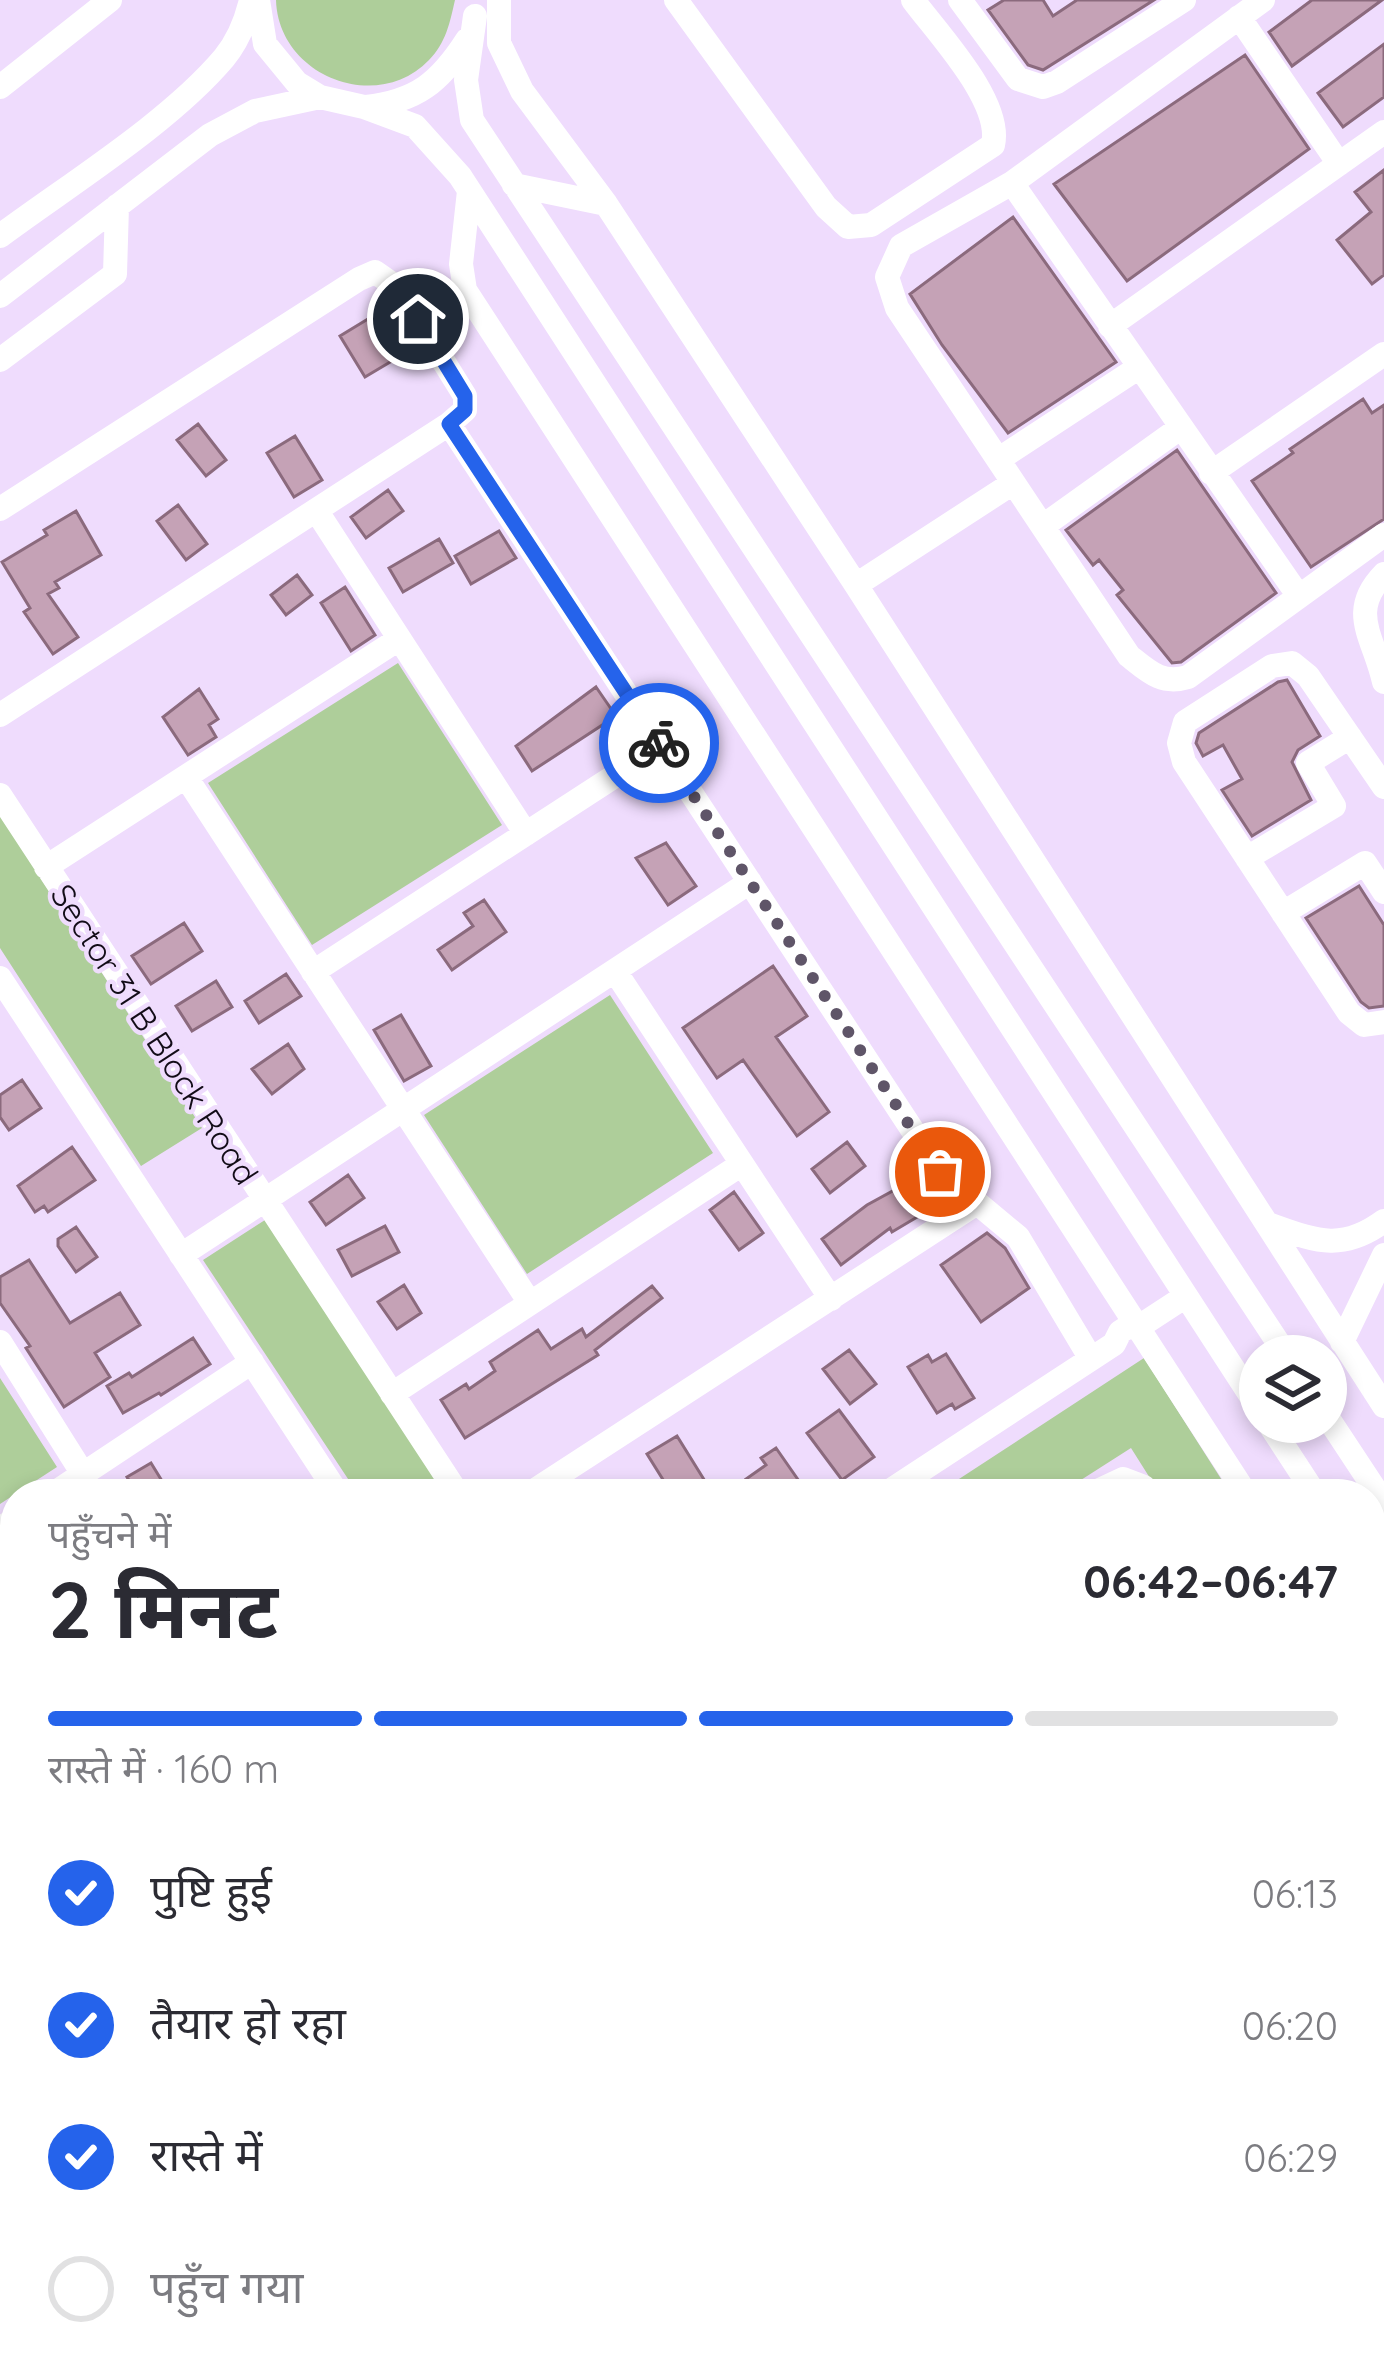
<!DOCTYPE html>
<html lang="hi">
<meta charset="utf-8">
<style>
:root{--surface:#fff;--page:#f7f7f7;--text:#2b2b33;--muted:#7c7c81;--line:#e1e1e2;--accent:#2563eb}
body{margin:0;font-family:Quicksand,"Noto Sans Devanagari",sans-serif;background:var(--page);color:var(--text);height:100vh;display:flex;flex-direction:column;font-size:45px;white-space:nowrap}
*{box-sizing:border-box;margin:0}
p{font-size:39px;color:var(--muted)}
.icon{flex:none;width:66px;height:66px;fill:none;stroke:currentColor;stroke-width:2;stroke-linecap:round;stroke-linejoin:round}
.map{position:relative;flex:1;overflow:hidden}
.sheet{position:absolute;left:0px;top:1479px;width:1386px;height:900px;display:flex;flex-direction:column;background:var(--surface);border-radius:48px 48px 0 0;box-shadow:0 6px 18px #0003}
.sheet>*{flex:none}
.buttons{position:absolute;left:1239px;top:1335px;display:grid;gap:24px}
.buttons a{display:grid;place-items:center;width:108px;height:108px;border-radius:50%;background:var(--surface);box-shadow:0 6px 18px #0003;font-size:60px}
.pin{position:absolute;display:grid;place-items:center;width:102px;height:102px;color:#fff;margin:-51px;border:6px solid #fff;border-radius:50%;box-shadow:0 3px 12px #0007}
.courier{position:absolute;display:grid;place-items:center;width:120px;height:120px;margin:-60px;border:9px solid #2563eb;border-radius:50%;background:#fff;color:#222;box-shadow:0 3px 15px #0007}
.overview em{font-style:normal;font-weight:700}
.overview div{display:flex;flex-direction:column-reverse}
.overview{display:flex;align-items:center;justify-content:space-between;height:204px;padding:0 48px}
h1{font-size:78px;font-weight:700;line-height:90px}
.bar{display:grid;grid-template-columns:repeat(4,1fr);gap:18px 12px;align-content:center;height:144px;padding:0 48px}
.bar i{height:15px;border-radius:9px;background:var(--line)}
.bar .selected{background:var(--accent)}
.bar p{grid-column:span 4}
ol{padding:0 48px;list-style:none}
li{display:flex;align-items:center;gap:36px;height:132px}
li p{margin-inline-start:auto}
li .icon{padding:12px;border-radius:50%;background:var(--accent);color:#fff;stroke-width:4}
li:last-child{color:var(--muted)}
li i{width:66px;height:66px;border:6px solid var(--line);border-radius:50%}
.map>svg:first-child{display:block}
.green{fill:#aece9a}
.building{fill:#c5a2b6;stroke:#8b6a7d;stroke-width:3}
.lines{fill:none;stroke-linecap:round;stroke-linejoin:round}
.minor{stroke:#fff;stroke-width:24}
.done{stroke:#5f5568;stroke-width:12;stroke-dasharray:0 21.6}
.route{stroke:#2563eb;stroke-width:15}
.labels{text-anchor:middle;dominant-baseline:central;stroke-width:9;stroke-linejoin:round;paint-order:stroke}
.street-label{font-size:33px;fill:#120c17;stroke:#efdcfd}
</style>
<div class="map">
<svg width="1384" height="2379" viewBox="0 0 1384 2379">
<rect width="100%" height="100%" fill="#efdcfd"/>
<path class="green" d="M 276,0 L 455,0 C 450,22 446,43 429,60 C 376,115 278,75 276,0 Z
M 398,663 L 502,825 L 312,945 L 208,783 Z
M 0,815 L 202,1128 L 141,1166 L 0,948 Z
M 610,995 L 713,1153 L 527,1274 L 424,1115 Z
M 265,1220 L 446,1494 L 358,1494 L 203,1260 Z
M 1144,1358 L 1225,1485 L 1217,1494 L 1160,1494 L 1131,1448 L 1059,1494 L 936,1494 Z
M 0,1378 L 57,1467 L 0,1504 Z
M 15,1905 L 15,2237 L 0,2214 L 0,1915 Z
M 744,2364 L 904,2364 L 914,2379 L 754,2379 Z"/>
<path class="building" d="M 1004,0 L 1043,0 L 1053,16 L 1077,0 L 1154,0 L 1043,70 L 1028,65 L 988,10 Z
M 1312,0 L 1382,0 L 1292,66 L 1269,32 Z
M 1384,44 L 1384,97 L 1343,127 L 1318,93 Z
M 1245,55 L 1309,149 L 1127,281 L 1054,184 Z
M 1384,170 L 1384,275 L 1372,284 L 1337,240 L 1371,212 L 1355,192 Z
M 1013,217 L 1116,362 L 1008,433 L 942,345 L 910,294 Z
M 386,308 L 412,349 L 365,377 L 340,336 Z
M 1363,399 L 1372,413 L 1384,405 L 1384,519 L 1311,567 L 1252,481 L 1293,453 L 1290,449 Z
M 198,424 L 226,460 L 206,476 L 177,440 Z
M 295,436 L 322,480 L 294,497 L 267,453 Z
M 1177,450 L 1276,593 L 1181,662 L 1172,663 L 1117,595 L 1123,590 L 1099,560 L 1093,565 L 1066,530 Z
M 388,490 L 403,511 L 366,538 L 351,517 Z
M 178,505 L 207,544 L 186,560 L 157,521 Z
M 76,511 L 101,555 L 55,582 L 59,588 L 48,594 L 78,637 L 53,654 L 24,612 L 30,608 L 2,562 L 47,535 L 44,530 Z
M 499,531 L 516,558 L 471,584 L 455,556 Z
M 439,539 L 453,563 L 403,592 L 389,568 Z
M 297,575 L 312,595 L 286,615 L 271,595 Z
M 345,587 L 375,635 L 351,651 L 321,603 Z
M 1287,680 L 1320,736 L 1298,750 L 1292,762 L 1311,800 L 1252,836 L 1222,790 L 1242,779 L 1223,745 L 1203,756 L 1196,743 L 1199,733 L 1278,682 Z
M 596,687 L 616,716 L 532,771 L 516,746 Z
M 199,689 L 218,719 L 209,725 L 216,737 L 188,755 L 163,717 Z
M 666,843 L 696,886 L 668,905 L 636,858 Z
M 1359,886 L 1384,925 L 1384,1006 L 1369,1008 L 1361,1002 L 1306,918 Z
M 484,900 L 506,932 L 452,970 L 438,950 L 473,926 L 464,913 Z
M 184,923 L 202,951 L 151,984 L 132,956 Z
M 773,966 L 807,1016 L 776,1037 L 829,1112 L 797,1136 L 743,1060 L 717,1078 L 683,1028 Z
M 286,974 L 301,996 L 259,1023 L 245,1001 Z
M 216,981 L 232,1007 L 192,1031 L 176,1006 Z
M 401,1015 L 431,1066 L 404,1081 L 374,1030 Z
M 288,1044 L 304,1069 L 272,1094 L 252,1069 Z
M 22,1080 L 41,1108 L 9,1130 L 0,1117 L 0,1095 Z
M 847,1142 L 865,1166 L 830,1193 L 812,1169 Z
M 72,1147 L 95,1180 L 48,1212 L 44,1206 L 35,1212 L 18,1186 Z
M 348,1175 L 364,1198 L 326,1225 L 310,1202 Z
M 922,1175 L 944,1201 L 892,1232 L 890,1228 L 841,1265 L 822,1239 L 867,1205 Z
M 734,1192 L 763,1233 L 739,1250 L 710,1210 Z
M 385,1226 L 399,1252 L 352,1276 L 338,1250 Z
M 76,1227 L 97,1257 L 76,1272 L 58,1246 L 58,1239 Z
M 987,1233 L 1005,1248 L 1029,1288 L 981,1322 L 941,1265 Z
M 29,1260 L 70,1323 L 120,1293 L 140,1325 L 95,1353 L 110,1377 L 64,1407 L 26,1348 L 30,1346 L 0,1303 L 0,1277 Z
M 404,1285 L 421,1313 L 397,1329 L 378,1302 Z
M 652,1286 L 662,1298 L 595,1350 L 598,1355 L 465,1438 L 441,1400 L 466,1384 L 469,1389 L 495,1371 L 490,1362 L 538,1330 L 551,1349 L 582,1329 L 586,1337 Z
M 193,1338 L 210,1364 L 161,1395 L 159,1393 L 123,1413 L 107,1386 L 129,1373 L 132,1377 Z
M 849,1350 L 876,1384 L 850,1404 L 823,1369 Z
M 946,1354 L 974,1398 L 955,1409 L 952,1404 L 937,1413 L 908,1367 L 928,1355 L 932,1362 Z
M 839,1410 L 874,1457 L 842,1480 L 807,1433 Z
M 677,1436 L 708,1486 L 695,1494 L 672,1494 L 647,1454 Z
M 776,1448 L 808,1494 L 757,1494 L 746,1479 L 766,1465 L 761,1458 Z
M 151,1463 L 170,1494 L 137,1494 L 127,1477 Z"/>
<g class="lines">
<path class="minor" d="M 258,0 L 265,44 L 297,83 L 320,97 L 364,107 L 415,126 L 460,176 L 1260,1410
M 499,0 L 499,43 L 522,91 L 606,204 L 856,585 L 1384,1406
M 676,0 L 826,207 L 848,227 L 871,225 L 993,145 C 1003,102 939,35 913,0
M 960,0 L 1018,79 L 1043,87 L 1057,82 L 1184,0
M 1263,0 L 1012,183 L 901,246 L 887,277 L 897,308 L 1129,656 C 1149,672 1162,685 1188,677 L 1384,535
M 475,16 L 466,80 L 472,120 L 1287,1356
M 1239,17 L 1339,164
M 0,87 L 110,0
M 366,107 C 417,101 440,82 467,40
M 1012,183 L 1298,595
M 514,185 L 606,204
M 469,191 L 461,264 L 465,290 L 1246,1494
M 0,236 C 70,184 169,123 224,58 C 238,41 246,21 251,0
M 0,296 L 210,135 L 255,111 L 320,97
M 1110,326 L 1384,132
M 0,360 L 115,274 L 117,206
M 449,424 L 940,1172 L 1018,1237 L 1091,1359
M 999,459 L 1138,368
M 1211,473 L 1384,354
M 0,509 L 359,279 L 375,272 L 398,288 L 465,396 L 465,410 L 449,424 L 0,715
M 316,510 L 526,834
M 1043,526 L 1180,428
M 1384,574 C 1347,612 1374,637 1384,682
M 856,585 L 1013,483
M 186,777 L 530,1303
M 1384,787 L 1308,676 L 1292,663 L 1272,666 L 1185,722 L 1179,743 L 1184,762 L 1349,1013 L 1364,1025 L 1384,1022
M 0,795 L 458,1494
M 1247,858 L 1334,806 L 1308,763 L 1350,737
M 46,867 L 399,639
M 1283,913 L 1365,863 L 1384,892
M 615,971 L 831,1299
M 313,972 L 661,746
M 0,978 L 338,1494
M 1271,1225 C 1316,1241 1342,1252 1384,1221
M 181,1255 L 750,882
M 1137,1328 L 1186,1296
M 0,1342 L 83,1474
M 1342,1342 L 1384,1255
M 392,1394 L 742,1164
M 1326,1415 L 1384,1503
M 1268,1422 L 1315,1494
M 53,1494 L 252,1362
M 529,1494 L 977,1203
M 885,1494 L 1114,1344 L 1120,1332 L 1134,1323
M 1091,1494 L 1123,1479 L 1144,1487 L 1150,1494
M 0,1529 L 15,1519
M 1371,1581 L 1384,1601
M 0,1621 L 15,1644
M 1371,1685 L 1384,1705
M 0,1748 L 15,1739
M 0,1852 L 15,1842
M 1371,1854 L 1384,1874
M 1371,2119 L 1384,2139
M 1371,2308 L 1384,2300
M 0,2321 L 15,2311
M 344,2364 L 354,2379
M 722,2364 L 731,2379
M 922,2364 L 932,2379
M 196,2379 L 221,2364
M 553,2379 L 576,2364
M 964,2379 L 987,2364
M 1262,2379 L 1285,2364"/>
</g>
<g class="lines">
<path class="done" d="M 659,743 L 940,1172"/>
<path class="route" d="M 418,319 L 465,396 L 465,410 L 449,424 L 659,743"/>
</g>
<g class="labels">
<g class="street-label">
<text transform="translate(155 1034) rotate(57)">Sector 31 B Block Road</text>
</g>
</g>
</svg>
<div class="buttons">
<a><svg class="icon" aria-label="layers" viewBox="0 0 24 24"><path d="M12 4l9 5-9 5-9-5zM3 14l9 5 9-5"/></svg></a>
</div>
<div class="pin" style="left:940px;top:1172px;background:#ea580c"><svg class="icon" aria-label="bag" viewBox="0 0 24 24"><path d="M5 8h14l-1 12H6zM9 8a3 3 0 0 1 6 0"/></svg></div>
<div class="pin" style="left:418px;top:319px;background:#1f2937"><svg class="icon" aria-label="home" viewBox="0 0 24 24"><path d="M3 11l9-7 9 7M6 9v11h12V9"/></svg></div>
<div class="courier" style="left:659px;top:743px"><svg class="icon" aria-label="bike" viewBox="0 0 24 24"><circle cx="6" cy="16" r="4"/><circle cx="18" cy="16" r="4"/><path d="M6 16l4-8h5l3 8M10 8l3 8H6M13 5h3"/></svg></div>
<section class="sheet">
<div class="overview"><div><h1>2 मिनट</h1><p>पहुँचने में</p></div><em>06:42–06:47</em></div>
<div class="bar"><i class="selected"></i><i class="selected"></i><i class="selected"></i><i></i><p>रास्ते में · 160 m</p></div>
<ol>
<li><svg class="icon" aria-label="check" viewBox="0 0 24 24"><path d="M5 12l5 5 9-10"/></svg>पुष्टि हुई<p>06:13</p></li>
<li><svg class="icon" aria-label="check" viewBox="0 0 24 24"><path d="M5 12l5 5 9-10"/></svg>तैयार हो रहा<p>06:20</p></li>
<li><svg class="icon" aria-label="check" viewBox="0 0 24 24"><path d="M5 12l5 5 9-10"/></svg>रास्ते में<p>06:29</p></li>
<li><i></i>पहुँच गया</li>
</ol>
</section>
</div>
